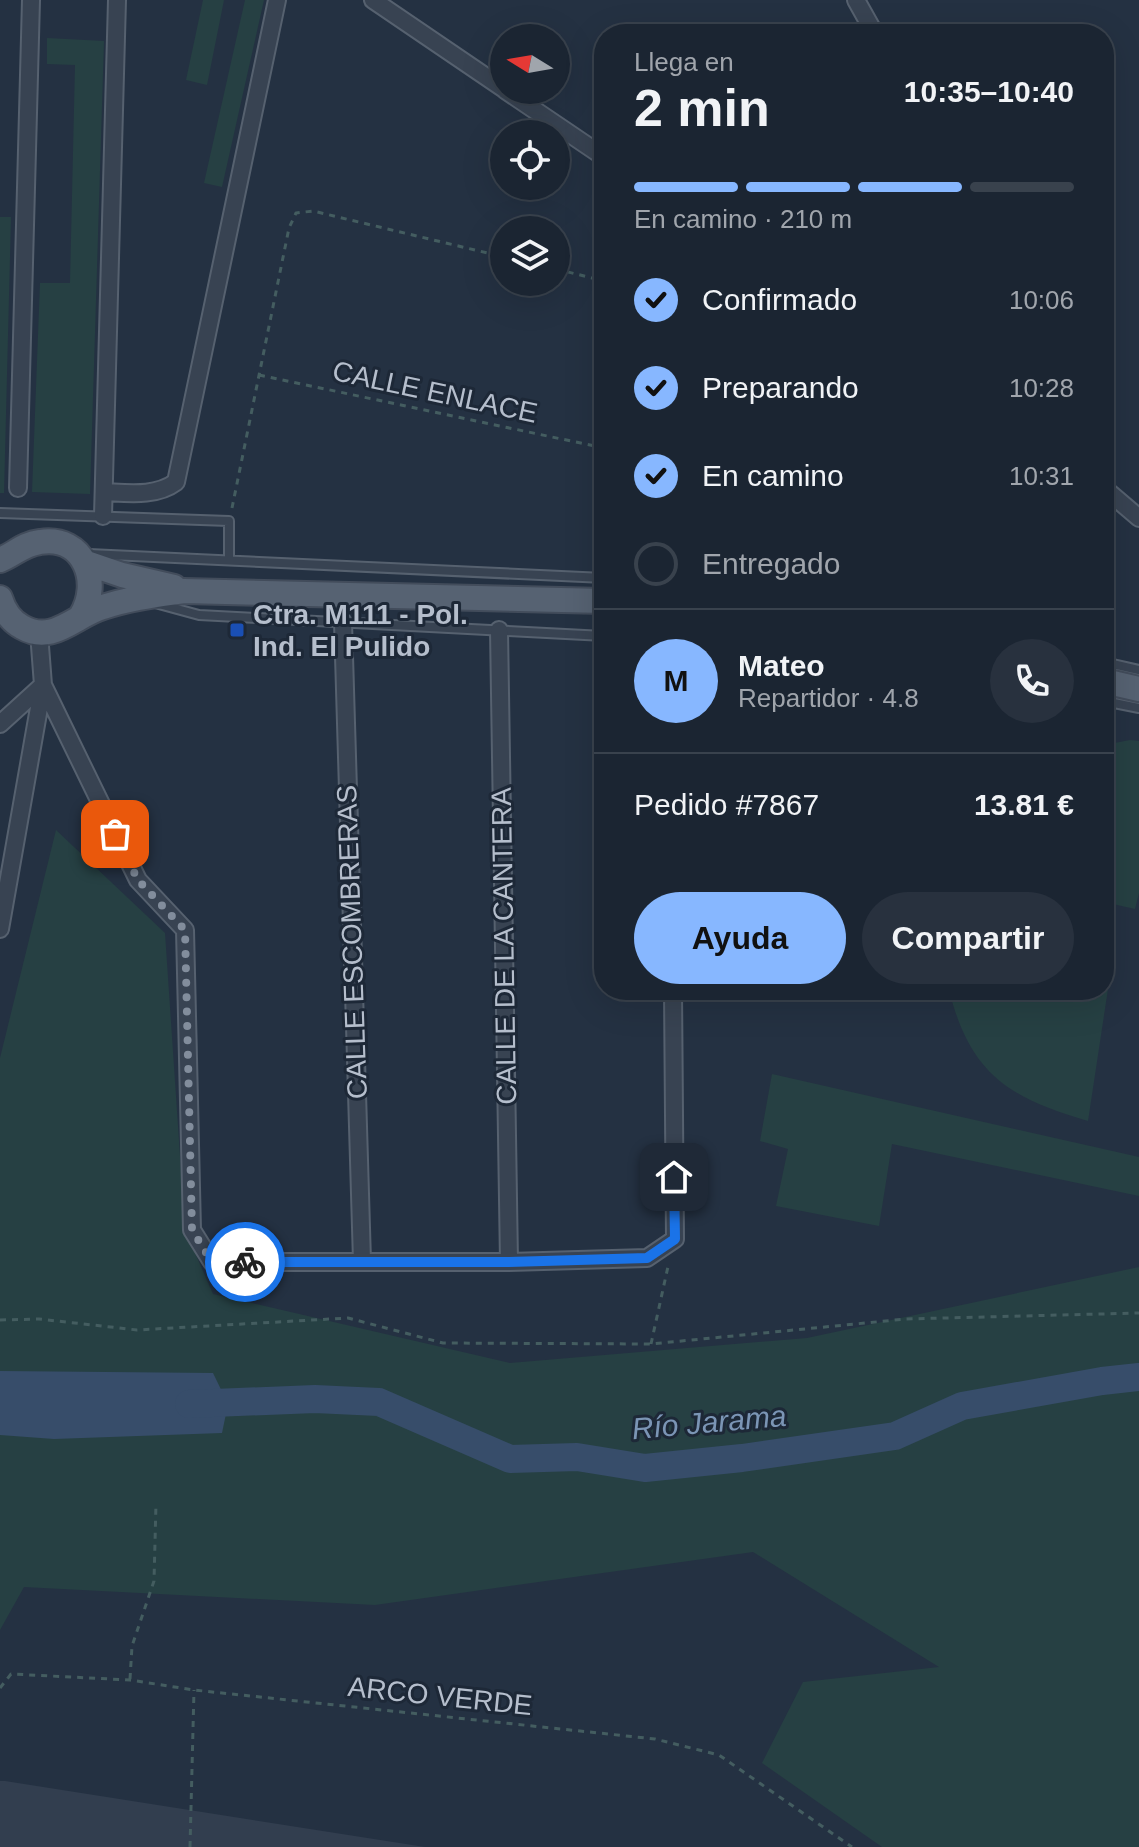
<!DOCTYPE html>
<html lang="es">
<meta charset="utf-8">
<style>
:root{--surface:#1b2532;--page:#28313e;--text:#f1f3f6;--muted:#a0a5ac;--line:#39424d;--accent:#87b7ff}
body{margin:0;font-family:Arial,sans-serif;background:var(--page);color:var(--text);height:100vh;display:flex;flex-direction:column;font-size:30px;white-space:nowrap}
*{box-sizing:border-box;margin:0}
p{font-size:26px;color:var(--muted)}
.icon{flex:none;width:44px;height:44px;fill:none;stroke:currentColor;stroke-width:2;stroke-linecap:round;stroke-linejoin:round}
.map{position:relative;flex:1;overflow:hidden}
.side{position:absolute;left:594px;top:24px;width:520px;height:976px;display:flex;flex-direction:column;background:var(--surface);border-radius:32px;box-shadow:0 8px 32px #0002,0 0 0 2px var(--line)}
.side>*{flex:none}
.needle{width:52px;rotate:281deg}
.fabs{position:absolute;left:490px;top:24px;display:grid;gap:16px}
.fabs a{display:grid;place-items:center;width:80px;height:80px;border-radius:50%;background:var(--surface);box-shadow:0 8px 32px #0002,0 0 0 2px var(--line);font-size:40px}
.pin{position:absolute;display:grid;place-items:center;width:68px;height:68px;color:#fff;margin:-34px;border-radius:16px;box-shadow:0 4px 12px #0006}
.courier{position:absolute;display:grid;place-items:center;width:80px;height:80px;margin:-40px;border:6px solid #1a73e8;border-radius:50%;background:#fff;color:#222;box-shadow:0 2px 10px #0007}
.overview em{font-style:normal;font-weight:700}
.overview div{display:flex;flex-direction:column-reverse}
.overview{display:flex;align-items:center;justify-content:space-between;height:136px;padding:0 40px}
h1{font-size:52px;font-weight:700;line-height:60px}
.bar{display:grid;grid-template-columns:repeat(4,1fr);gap:12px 8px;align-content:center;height:96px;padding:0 40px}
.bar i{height:10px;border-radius:6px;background:var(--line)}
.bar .on{background:var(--accent)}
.bar p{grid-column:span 4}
.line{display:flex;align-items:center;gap:20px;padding:0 40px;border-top:2px solid var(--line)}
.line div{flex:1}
.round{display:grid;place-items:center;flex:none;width:84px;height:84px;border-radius:42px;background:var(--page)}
ol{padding:0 40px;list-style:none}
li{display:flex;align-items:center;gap:24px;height:88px}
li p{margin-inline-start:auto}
li .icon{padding:8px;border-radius:50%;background:var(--accent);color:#111;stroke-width:4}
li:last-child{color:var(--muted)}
li i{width:44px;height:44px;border:4px solid var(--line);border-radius:50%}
.action{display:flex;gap:16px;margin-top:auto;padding:16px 40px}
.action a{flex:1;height:92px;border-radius:48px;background:var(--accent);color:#111;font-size:32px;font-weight:700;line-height:92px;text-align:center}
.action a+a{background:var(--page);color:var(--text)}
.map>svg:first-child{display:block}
.airport{fill:#323e4f}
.green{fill:#264043}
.water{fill:#374d6a}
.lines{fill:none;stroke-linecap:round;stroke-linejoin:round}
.river{stroke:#374d6a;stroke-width:28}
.lane-casing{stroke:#56616f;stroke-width:12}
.street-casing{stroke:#56616f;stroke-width:20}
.primary-casing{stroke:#424c5b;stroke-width:28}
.path{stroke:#445d60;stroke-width:3;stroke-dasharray:6 6;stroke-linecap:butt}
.lane{stroke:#384352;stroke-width:8}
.street{stroke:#384352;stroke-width:16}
.primary{stroke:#566272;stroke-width:24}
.done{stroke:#828d9c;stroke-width:8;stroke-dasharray:0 14.4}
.route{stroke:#1a73e8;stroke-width:10}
.transit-dot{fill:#1a4fb4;stroke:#1d2837;stroke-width:3}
.labels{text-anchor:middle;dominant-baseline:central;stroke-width:6;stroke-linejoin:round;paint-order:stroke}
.street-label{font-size:28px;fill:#b5becc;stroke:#1d2837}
.poi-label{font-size:28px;font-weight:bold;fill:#b5becc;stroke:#1d2837;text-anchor:start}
.water-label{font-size:30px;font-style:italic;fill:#7b95b5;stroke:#1d2837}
</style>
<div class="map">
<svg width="1139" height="1847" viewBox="0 0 1139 1847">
<rect width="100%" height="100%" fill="#243142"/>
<path class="airport" d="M 0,1781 L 5,1781 L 425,1847 L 0,1847 Z"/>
<path class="green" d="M 203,0 L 224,0 L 207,85 L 186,80 Z
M 245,0 L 264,0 L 222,187 L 204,183 Z
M 47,38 L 104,41 L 90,494 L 32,492 L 40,283 L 70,283 L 75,65 L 47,64 Z
M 0,217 L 11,217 L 4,493 L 0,493 Z
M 1130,740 L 1139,741 L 1139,893 L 1135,909 L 1104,902 L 1104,745 Z
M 56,830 L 165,933 L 185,1230 L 213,1294 L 510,1363 L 807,1338 L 1139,1267 L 1139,1847 L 882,1847 L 762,1763 L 803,1682 L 939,1667 L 753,1552 L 375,1605 L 24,1587 L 0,1630 L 0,1058 Z
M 1104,955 L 1113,956 L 1088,1121 C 1009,1098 970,1074 949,990 L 1104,990 Z
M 772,1074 L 1139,1157 L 1139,1196 L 892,1144 L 879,1226 L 776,1206 L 788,1149 L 760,1141 Z"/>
<path class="water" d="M 0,1371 L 213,1373 L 228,1404 L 222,1433 L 54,1439 L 0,1435 Z"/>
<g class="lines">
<path class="river" d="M 189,1404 L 315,1399 L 379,1402 L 510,1459 L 577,1457 L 645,1468 L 742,1458 L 895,1436 L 962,1406 L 1102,1381 L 1139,1377"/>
<defs>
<path id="lane" d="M 0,513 L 229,521 L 229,559
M 89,554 L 604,578
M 155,603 L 199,615 L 604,636
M 1104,662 L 1139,670
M 1104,701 L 1139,708"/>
<path id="street" d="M 373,0 L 504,89
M 856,0 L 875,34
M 505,90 L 604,157
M 18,488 L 31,0
M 1104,488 L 1139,518
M 104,492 C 128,493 156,497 176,482 L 277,0
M 103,516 L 117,0
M 343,622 L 362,1261
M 499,630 L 509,1262
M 0,724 L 43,685 L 39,633
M 0,929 L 43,685 L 138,880 L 185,930 L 192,1230 L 212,1262 L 509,1262 L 647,1258 L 675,1239 L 673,990"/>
<path id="primary" d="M 0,560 C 15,554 23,544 40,542 C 84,535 102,582 81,616
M 84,562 L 122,575 L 174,587
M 0,598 C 4,611 11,621 22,627 C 53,645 75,615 103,607 C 130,598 156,595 184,591 L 604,601
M 1104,681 L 1139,689"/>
</defs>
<use href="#lane" class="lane-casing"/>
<use href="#street" class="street-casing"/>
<use href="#primary" class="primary-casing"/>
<path class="path" d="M 556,269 L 604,281
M 259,375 L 604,448
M 232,508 L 289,228 L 296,213 L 313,211 L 504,257
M 0,1320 L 39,1319 L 137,1330 L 348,1318 L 443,1343 L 651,1344 L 906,1319 L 1139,1313
M 651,1344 L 669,1262
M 130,1679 L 132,1646 L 154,1581 L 156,1503
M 0,1688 L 11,1674 L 130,1680 L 194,1690 L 655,1739 L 719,1755 L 852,1847
M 190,1847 L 194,1690"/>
<use href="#lane" class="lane"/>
<use href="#street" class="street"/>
<use href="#primary" class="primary"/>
</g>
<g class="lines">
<path class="done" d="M 115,834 L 138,880 L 185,930 L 192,1230 L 212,1262 L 245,1262"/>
<path class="route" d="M 245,1262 L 509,1262 L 647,1258 L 675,1239 L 674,1177"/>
</g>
<rect class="transit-dot" x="229" y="622" width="16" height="16" rx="4"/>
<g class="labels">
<g class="street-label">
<text transform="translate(435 392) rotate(12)">CALLE ENLACE</text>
<text transform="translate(352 942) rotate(-92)">CALLE ESCOMBRERAS</text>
<text transform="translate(504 946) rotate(-91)">CALLE DE LA CANTERA</text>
<text transform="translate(440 1696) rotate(6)">ARCO VERDE</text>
</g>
<g class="poi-label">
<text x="253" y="614">Ctra. M111 - Pol.<tspan x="253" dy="32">Ind. El Pulido</tspan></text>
</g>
<g class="water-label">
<text transform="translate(709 1422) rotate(-5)">Río Jarama</text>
</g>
</g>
</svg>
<div class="fabs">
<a><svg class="needle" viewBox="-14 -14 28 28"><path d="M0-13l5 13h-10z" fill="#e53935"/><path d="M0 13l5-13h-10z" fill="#a0a5ac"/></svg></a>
<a><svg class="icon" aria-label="locate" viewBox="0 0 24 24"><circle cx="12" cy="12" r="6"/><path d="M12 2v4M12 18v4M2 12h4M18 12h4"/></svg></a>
<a><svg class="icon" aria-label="layers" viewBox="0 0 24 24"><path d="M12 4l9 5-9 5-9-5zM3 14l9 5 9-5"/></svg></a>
</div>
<div class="pin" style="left:115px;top:834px;background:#ea580c"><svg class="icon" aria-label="bag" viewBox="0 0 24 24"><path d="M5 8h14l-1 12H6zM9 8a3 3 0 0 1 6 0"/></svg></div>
<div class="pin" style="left:674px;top:1177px;background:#1f2937"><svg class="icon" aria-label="home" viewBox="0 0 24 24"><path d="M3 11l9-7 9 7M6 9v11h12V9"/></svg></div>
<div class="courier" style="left:245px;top:1262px"><svg class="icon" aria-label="bike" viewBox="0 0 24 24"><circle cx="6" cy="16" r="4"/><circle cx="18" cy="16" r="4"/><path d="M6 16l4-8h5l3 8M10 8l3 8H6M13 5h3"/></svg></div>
<section class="side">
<div class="overview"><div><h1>2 min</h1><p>Llega en</p></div><em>10:35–10:40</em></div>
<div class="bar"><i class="on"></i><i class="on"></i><i class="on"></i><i></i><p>En camino · 210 m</p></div>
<ol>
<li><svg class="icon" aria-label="check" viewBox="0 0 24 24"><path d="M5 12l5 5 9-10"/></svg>Confirmado<p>10:06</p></li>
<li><svg class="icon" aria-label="check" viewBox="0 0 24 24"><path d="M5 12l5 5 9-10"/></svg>Preparando<p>10:28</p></li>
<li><svg class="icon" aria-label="check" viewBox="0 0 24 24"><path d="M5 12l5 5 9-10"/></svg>En camino<p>10:31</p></li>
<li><i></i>Entregado</li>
</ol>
<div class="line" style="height:144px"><b class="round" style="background:var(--accent);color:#111">M</b><div><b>Mateo</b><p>Repartidor · 4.8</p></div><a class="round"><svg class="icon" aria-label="phone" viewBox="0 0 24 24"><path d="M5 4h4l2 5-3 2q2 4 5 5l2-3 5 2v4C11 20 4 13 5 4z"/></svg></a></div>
<div class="line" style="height:104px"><div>Pedido #7867</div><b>13.81 €</b></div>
<div class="action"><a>Ayuda</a><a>Compartir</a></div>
</section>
</div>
